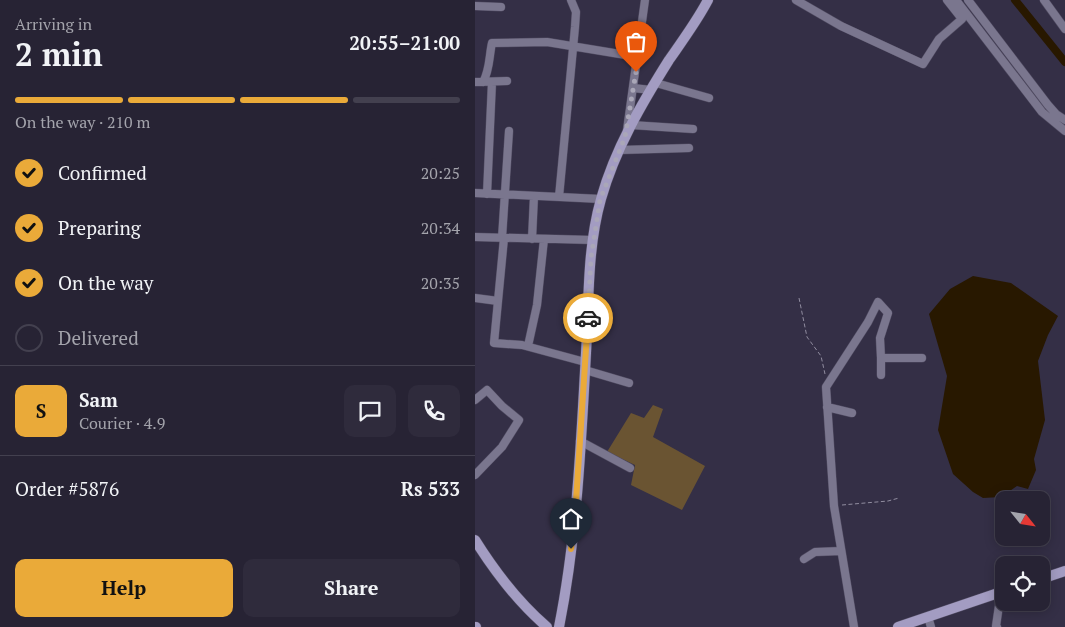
<!DOCTYPE html>
<meta charset="utf-8">
<style>
:root{--surface:#272334;--page:#2f2b3c;--text:#f1f3f6;--muted:#a4a4ac;--line:#43404f;--accent:#eaaa39}
body{margin:0;font-family:"PT Serif",serif;background:var(--page);color:var(--text);height:100vh;display:flex;flex-direction:column;font-size:19px;white-space:nowrap}
*{box-sizing:border-box;margin:0}
p{font-size:16px;color:var(--muted)}
.icon{flex:none;width:28px;height:28px;fill:none;stroke:currentColor;stroke-width:2;stroke-linecap:round;stroke-linejoin:round}
.map{position:relative;flex:1;overflow:hidden}
.sheet{display:flex;flex-direction:column;background:var(--surface);width:475px}
.sheet>*{flex:none}
.needle{width:32px;rotate:120deg}
.tools{position:absolute;left:520px;top:491px;display:grid;gap:10px}
.tools a{display:grid;place-items:center;width:55px;height:55px;border-radius:10px;background:var(--surface);box-shadow:0 2px 12px #0003,0 0 0 1px var(--line);font-size:25px}
.pin{position:absolute;display:grid;place-items:center;width:42px;height:42px;color:#fff;margin:-51px -21px;border-radius:50% 50% 50% 0;rotate:-45deg;box-shadow:0 0 5px #0007}
.pin .icon{rotate:45deg}
.courier{position:absolute;display:grid;place-items:center;width:50px;height:50px;margin:-25px;border:4px solid #eaaa39;border-radius:50%;background:#fff;color:#222;box-shadow:0 1px 6px #0007}
.summary em{font-style:normal;font-weight:600}
.summary div{display:flex;flex-direction:column-reverse}
.summary{display:flex;align-items:center;justify-content:space-between;height:85px;padding:0 15px}
h1{font-size:32px;font-weight:600;line-height:38px}
.bar{display:grid;grid-template-columns:repeat(4,1fr);gap:8px 5px;align-content:center;height:60px;padding:0 15px}
.bar i{height:6px;border-radius:4px;background:var(--line)}
.bar .current{background:var(--accent)}
.bar p{grid-column:span 4}
.line{display:flex;align-items:center;gap:12px;padding:0 15px;border-top:1px solid var(--line)}
.line div{flex:1}
.round{display:grid;place-items:center;flex:none;width:52px;height:52px;border-radius:10px;background:var(--page)}
ol{padding:0 15px;list-style:none}
li{display:flex;align-items:center;gap:15px;height:55px}
li p{margin-inline-start:auto}
li .icon{padding:5px;border-radius:50%;background:var(--accent);color:#111;stroke-width:4}
li:last-child{color:var(--muted)}
li i{width:28px;height:28px;border:2px solid var(--line);border-radius:50%}
.primary-button{display:flex;gap:10px;margin-top:auto;padding:10px 15px}
.primary-button a{flex:1;height:58px;border-radius:10px;background:var(--accent);color:#111;font-size:20px;font-weight:600;line-height:58px;text-align:center}
.primary-button a+a{background:var(--page);color:var(--text)}
main{display:flex;flex:1;min-height:0}
.map>svg:first-child{display:block}
.green{fill:#6a5432}
.water{fill:#281800}
.lines{fill:none;stroke-linecap:round;stroke-linejoin:round}
.canal{stroke:#281800;stroke-width:8}
.street-casing{stroke:#514c62;stroke-width:9}
.secondary-casing{stroke:#514c62;stroke-width:11}
.path{stroke:#918da0;stroke-width:1;stroke-dasharray:4 2.5;stroke-linecap:butt}
.street{stroke:#7a768e;stroke-width:8}
.secondary{stroke:#a39cc2;stroke-width:10}
.done{stroke:#aaa7b8;stroke-width:5;stroke-dasharray:0 9}
.route{stroke:#eaaa39;stroke-width:6}
</style>
<main>
<section class="sheet">
<div class="summary"><div><h1>2 min</h1><p>Arriving in</p></div><em>20:55–21:00</em></div>
<div class="bar"><i class="current"></i><i class="current"></i><i class="current"></i><i></i><p>On the way · 210 m</p></div>
<ol>
<li><svg class="icon" aria-label="check" viewBox="0 0 24 24"><path d="M5 12l5 5 9-10"/></svg>Confirmed<p>20:25</p></li>
<li><svg class="icon" aria-label="check" viewBox="0 0 24 24"><path d="M5 12l5 5 9-10"/></svg>Preparing<p>20:34</p></li>
<li><svg class="icon" aria-label="check" viewBox="0 0 24 24"><path d="M5 12l5 5 9-10"/></svg>On the way<p>20:35</p></li>
<li><i></i>Delivered</li>
</ol>
<div class="line" style="height:90px"><b class="round" style="background:var(--accent);color:#111">S</b><div><b>Sam</b><p>Courier · 4.9</p></div><a class="round"><svg class="icon" aria-label="chat" viewBox="0 0 24 24"><path d="M4 5h16v11H9l-5 4z"/></svg></a><a class="round"><svg class="icon" aria-label="phone" viewBox="0 0 24 24"><path d="M5 4h4l2 5-3 2q2 4 5 5l2-3 5 2v4C11 20 4 13 5 4z"/></svg></a></div>
<div class="line" style="height:65px"><div>Order #5876</div><b>Rs 533</b></div>
<div class="primary-button"><a>Help</a><a>Share</a></div>
</section>
<div class="map">
<svg width="590" height="627" viewBox="0 0 590 627">
<rect width="100%" height="100%" fill="#342f46"/>
<path class="green" d="M 178,405 L 188,409 L 178,437 L 230,466 L 207,510 L 156,485 L 160,465 L 132,452 L 156,413 L 169,418 Z"/>
<path class="water" d="M 498,276 L 536,283 L 583,316 L 573,335 L 563,361 L 570,420 L 559,459 L 561,470 L 553,489 L 542,486 L 526,497 L 508,498 L 498,492 L 478,474 L 463,430 L 472,376 L 454,314 L 475,289 Z"/>
<g class="lines">
<path class="canal" d="M 540,0 L 590,62"/>
<defs>
<path id="street" d="M 321,0 L 366,26 L 448,64 L 464,39 L 487,19 L 472,0
M 481,0 L 567,112 L 590,131
M 493,0 L 573,105 L 581,114 L 590,120
M 569,0 L 590,29
M 0,6 L 26,7
M 0,82 L 32,81
M 8,82 C 15,70 14,56 17,43 L 72,42 L 163,57
M 181,83 L 234,98
M 158,88 L 176,90
M 156,125 L 218,129
M 152,130 L 170,0
M 145,150 L 214,148
M 0,193 L 126,199
M 12,194 L 17,82
M 84,197 L 100,27 L 101,12 L 96,0
M 0,237 L 118,240
M 27,238 L 34,131
M 29,238 L 19,343 L 47,345 L 110,362
M 57,239 L 59,196
M 0,298 L 23,301
M 53,346 L 62,305 L 69,239
M 406,358 L 406,375
M 110,370 L 154,383
M 0,400 L 12,390 L 27,406 L 44,420 L 27,447 L 0,475
M 352,407 L 377,413
M 105,441 L 155,468
M 329,559 L 340,552 L 366,551
M 453,617 L 456,627
M 379,627 L 359,506 L 351,387 L 393,322 L 403,302 L 413,313 L 405,338 L 406,358 L 447,358
M 522,627 L 521,626 L 526,592"/>
<path id="secondary" d="M 0,540 C 20,572 43,602 72,627
M 566,579 L 590,571
M 0,627 L 1,627
M 84,627 C 102,537 106,444 111,353 C 114,302 112,248 126,199 C 140,149 167,103 194,60 C 208,40 222,21 233,0
M 423,627 L 529,591"/>
</defs>
<use href="#street" class="street-casing"/>
<use href="#secondary" class="secondary-casing"/>
<path class="path" d="M 324,298 L 332,337 L 346,356 L 350,374
M 367,505 L 413,501 L 424,498"/>
<use href="#street" class="street"/>
<use href="#secondary" class="secondary"/>
</g>
<g class="lines">
<path class="done" d="M 113,318 L 116,258 L 125,200 L 150,137 L 161,72"/>
<path class="route" d="M 96,549 L 100,517 L 113,318"/>
</g>
</svg>
<div class="tools">
<a><svg class="needle" viewBox="-14 -14 28 28"><path d="M0-13l5 13h-10z" fill="#e53935"/><path d="M0 13l5-13h-10z" fill="#a4a4ac"/></svg></a>
<a><svg class="icon" aria-label="locate" viewBox="0 0 24 24"><circle cx="12" cy="12" r="6"/><path d="M12 2v4M12 18v4M2 12h4M18 12h4"/></svg></a>
</div>
<div class="pin" style="left:161px;top:72px;background:#ea580c"><svg class="icon" aria-label="bag" viewBox="0 0 24 24"><path d="M5 8h14l-1 12H6zM9 8a3 3 0 0 1 6 0"/></svg></div>
<div class="pin" style="left:96px;top:549px;background:#1f2937"><svg class="icon" aria-label="home" viewBox="0 0 24 24"><path d="M3 11l9-7 9 7M6 9v11h12V9"/></svg></div>
<div class="courier" style="left:113px;top:318px"><svg class="icon" aria-label="car" viewBox="0 0 24 24"><path d="M5 17H2v-5l4-1 3-4h7l3 4 3 1v5h-3M9 17h6M6 11h13"/><circle cx="7" cy="17" r="2"/><circle cx="17" cy="17" r="2"/></svg></div>
</div>
</main>
